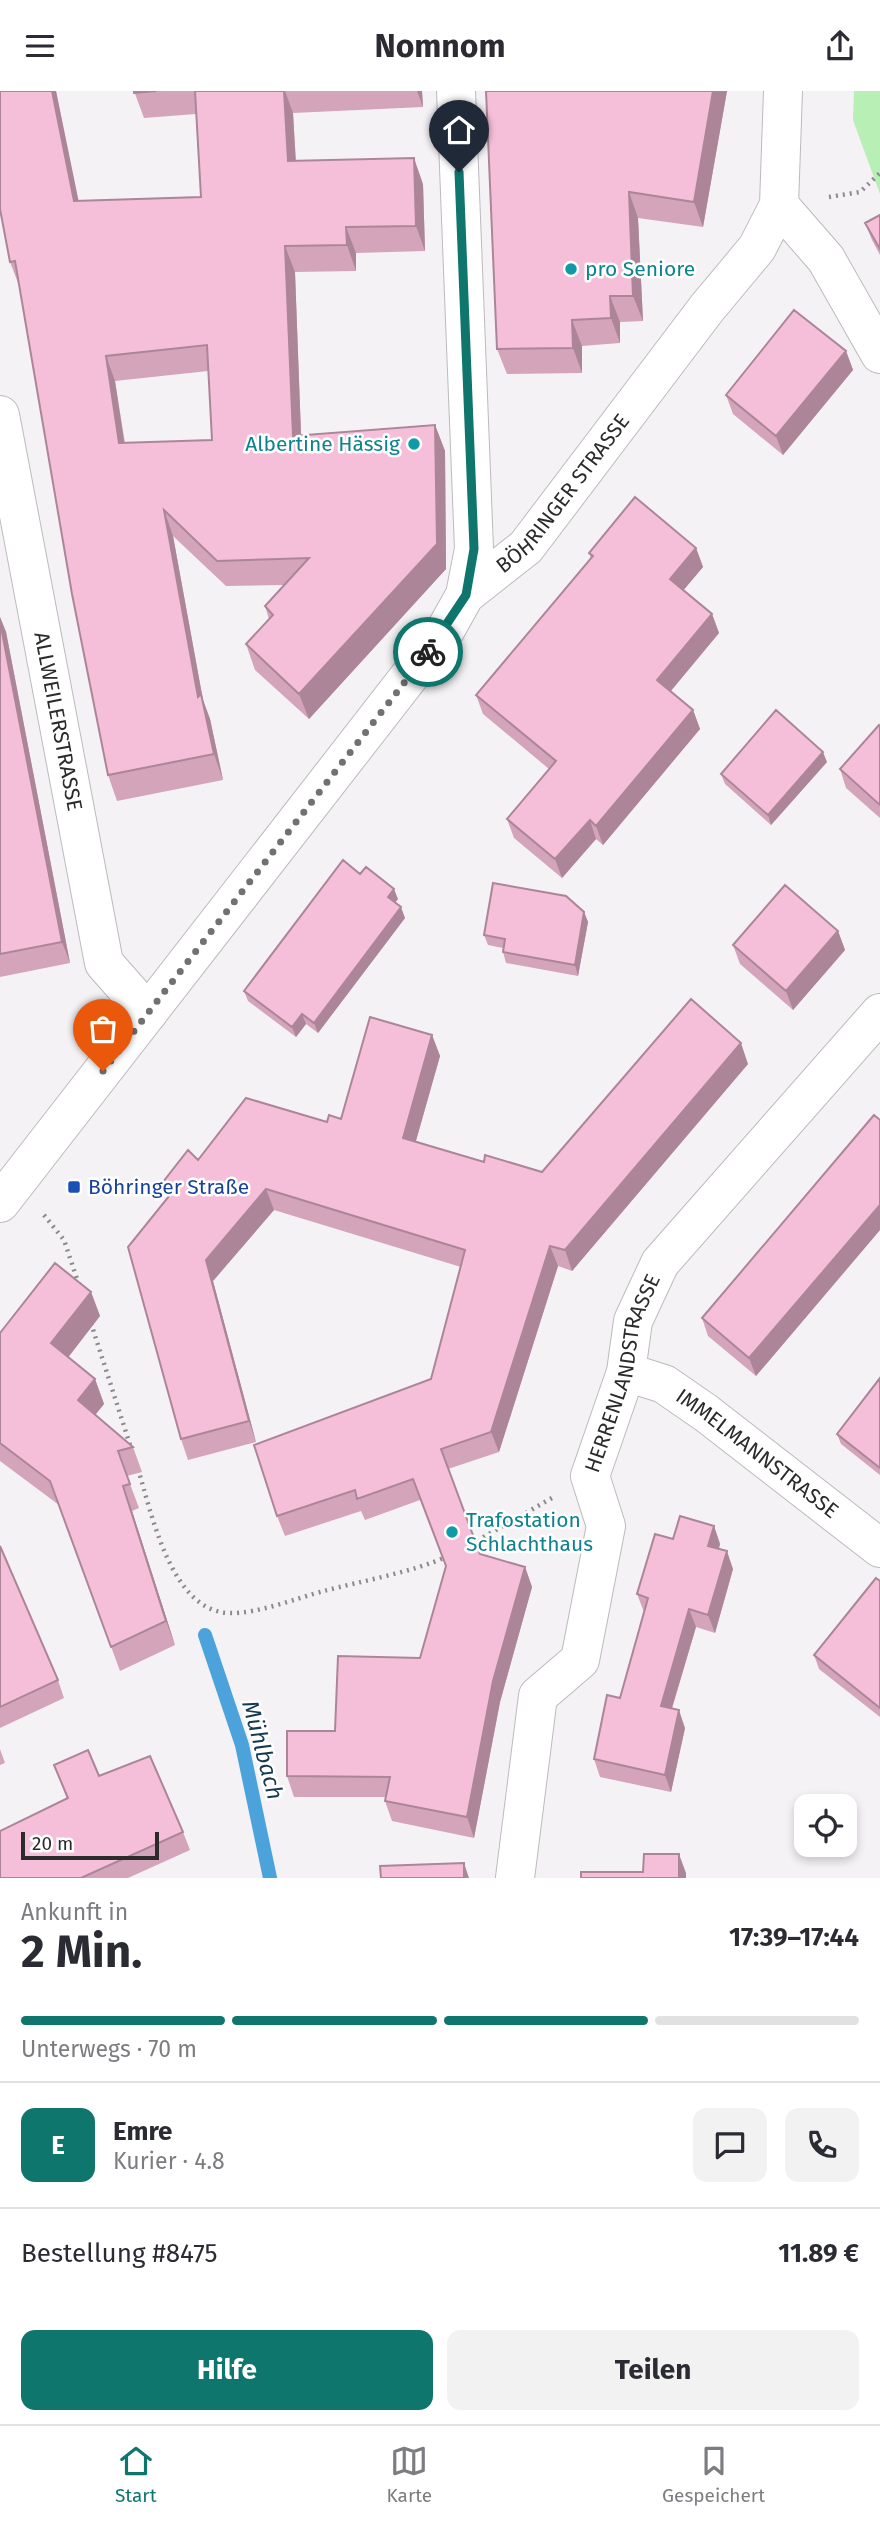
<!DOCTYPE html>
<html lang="de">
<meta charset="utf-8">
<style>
:root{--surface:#fff;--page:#f2f2f3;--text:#2b2b33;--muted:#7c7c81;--line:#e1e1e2;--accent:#0f766e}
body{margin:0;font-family:"Fira Sans",sans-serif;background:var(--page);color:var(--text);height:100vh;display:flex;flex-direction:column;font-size:26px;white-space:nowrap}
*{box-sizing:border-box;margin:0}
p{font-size:23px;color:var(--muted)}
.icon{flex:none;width:38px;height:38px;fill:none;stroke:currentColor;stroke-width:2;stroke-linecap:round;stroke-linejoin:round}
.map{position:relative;height:1787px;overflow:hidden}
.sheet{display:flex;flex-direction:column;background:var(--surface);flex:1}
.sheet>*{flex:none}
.tools{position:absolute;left:794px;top:1703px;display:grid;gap:14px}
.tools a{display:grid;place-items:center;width:63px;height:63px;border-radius:14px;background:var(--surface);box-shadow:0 4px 10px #0003;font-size:35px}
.scale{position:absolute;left:21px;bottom:18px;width:138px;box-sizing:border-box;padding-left:7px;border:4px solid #2c2b2c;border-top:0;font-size:19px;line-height:24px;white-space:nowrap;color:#2c2b2c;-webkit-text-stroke:5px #fff;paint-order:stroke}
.pin{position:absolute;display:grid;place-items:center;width:60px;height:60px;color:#fff;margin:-72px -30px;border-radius:50% 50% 50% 0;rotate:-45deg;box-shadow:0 0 7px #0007}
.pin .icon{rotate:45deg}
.courier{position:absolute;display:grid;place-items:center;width:70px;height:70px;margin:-35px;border:5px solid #0f766e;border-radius:50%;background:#fff;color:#222;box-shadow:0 2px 9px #0007}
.overview em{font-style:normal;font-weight:700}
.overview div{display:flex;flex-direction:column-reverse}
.overview{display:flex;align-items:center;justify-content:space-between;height:119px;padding:0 21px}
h1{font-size:46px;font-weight:700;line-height:52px}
.bar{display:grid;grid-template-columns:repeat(4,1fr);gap:10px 7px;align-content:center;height:84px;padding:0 21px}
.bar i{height:9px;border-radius:5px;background:var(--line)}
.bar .selected{background:var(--accent)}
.bar p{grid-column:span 4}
.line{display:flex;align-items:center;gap:18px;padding:0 21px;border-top:2px solid var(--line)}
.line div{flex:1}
.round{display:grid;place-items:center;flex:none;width:74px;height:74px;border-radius:14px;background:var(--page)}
.cta{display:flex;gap:14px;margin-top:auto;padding:14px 21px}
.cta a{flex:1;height:80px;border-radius:14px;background:var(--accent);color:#fff;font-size:28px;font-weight:700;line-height:80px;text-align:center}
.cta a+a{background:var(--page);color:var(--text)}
header{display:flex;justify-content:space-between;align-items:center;height:91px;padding:0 21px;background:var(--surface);font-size:32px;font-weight:700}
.tabs{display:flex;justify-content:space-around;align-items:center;height:98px;border-top:2px solid var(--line);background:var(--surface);font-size:19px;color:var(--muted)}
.tabs a{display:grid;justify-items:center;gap:4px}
.tabs .selected{color:var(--accent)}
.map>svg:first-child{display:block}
.green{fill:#b7efb5}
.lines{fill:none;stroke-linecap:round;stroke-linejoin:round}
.stream{stroke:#4ca2da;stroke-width:14}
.minor-casing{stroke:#bdbabd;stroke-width:40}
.path{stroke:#8c8a8c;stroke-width:4.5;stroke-dasharray:2 5;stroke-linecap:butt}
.minor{stroke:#fff;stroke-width:38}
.wall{fill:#d4a4bb;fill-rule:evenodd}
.shaded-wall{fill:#ac8698}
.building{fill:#f6bfd9;stroke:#ac8698;stroke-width:2;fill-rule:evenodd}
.done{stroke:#727172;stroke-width:7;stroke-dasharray:0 12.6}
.route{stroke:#0f766e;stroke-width:9}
.culture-dot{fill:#0f9aa8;stroke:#fff;stroke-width:2.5}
.transit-dot{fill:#1a4fb4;stroke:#fff;stroke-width:2.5}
.labels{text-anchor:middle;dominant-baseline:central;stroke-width:5;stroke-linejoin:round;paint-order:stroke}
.culture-label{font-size:21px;fill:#0d838f;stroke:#fff;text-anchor:start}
.street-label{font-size:21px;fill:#2c2b2c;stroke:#fff}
.transit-label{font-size:21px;fill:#164399;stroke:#fff;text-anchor:start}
.water-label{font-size:23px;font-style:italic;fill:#153951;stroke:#fff}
</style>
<header><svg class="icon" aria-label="menu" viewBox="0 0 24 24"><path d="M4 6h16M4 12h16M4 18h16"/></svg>Nomnom<svg class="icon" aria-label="share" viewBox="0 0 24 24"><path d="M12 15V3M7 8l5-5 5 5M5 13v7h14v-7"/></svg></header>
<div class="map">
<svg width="880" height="1787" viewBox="0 0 880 1787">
<rect width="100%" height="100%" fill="#f5f2f5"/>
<path class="green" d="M 854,0 L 880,0 L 880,103 L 853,29 Z"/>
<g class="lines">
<path class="stream" d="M 205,1544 L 242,1654 L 270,1787"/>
<defs>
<g id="minor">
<path d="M 456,0 L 474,458 L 465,504"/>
<path d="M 779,114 L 826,168 L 880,263"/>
<path id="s1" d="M 0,324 L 104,872 L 148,922"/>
<path id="s2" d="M 0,1112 L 446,538 L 465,504 L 526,456 L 707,217 L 757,157 L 779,114 L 783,0"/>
<path id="s3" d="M 626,1281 L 664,1293 L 706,1322 L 880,1457"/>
<path id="s4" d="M 515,1787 L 538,1605 L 580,1569 L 606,1435 L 590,1385 L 626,1281 L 633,1230 L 660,1172 L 880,922"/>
</g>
</defs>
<use href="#minor" class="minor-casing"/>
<path class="path" d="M 829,106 L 860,101 L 880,82
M 44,1124 L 64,1149 L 79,1194
M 91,1232 L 131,1357
M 138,1378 C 152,1423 171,1521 230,1522 C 257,1523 297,1507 324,1500 C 361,1490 414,1481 448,1465
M 471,1453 L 552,1407"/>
<use href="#minor" class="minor"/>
</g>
<path class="wall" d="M 56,0 L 78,110 L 201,106 L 196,23 L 144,27 L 134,0 L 422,0 L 423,16 L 293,22 L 296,70 L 423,93 L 425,160 L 356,162 L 356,180 L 295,181 L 301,344 L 435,334 L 445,360 L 446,478 L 309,628 L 255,579 L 246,553 L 269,528 L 265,515 L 284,494 L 226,495 L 173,445 L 203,609 L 210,628 L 223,689 L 117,710 L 108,684 L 20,197 L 10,171 ZM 208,280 L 212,349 L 125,352 L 115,290 Z
M 486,0 L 727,0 L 703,136 L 638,127 L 643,230 L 620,231 L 620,252 L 582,255 L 582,282 L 507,283 L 497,258 Z
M 880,124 L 880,164 L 872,149 L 865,132 Z
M 846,260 L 853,279 L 783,364 L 733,323 L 726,304 Z
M 696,457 L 703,476 L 683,499 L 712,523 L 719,542 L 671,600 L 693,619 L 700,638 L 603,754 L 596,748 L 562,787 L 514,747 L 507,728 L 549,678 L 483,623 L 476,604 L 591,467 L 589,462 Z
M 0,526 L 6,541 L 70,872 L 0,886 Z
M 880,635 L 880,727 L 846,697 L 840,678 Z
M 827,671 L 771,734 L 725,693 L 721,683 Z
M 360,783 L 398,808 L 395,812 L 405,827 L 318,942 L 306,933 L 296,946 L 248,910 L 244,900 Z
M 584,821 L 588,831 L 578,885 L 506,872 L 503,861 L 503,857 L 488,854 L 484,844 Z
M 838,840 L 845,859 L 793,919 L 740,873 L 733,854 Z
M 432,944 L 440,965 L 416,1050 L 484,1071 L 542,1081 L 748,973 L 572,1180 L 558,1175 L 499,1361 L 448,1378 L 480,1463 L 525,1476 L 532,1496 L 500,1611 L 474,1747 L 392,1730 L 385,1710 L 386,1706 L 294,1706 L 287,1685 L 335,1640 L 420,1567 L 446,1476 L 420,1409 L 365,1429 L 361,1420 L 285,1445 L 277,1425 L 431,1288 L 461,1176 L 274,1119 L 213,1190 L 256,1351 L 188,1369 L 181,1348 L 169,1106 L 163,1091 L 198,1069 L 341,1028 Z
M 880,1139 L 756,1285 L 708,1245 L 702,1227 Z
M 91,1201 L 100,1225 L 68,1266 L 95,1288 L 104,1313 L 95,1324 L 133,1356 L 142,1381 L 127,1385 L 139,1417 L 132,1420 L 175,1554 L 120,1580 L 59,1414 L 0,1370 L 0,1242 Z
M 880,1287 L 880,1384 L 841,1353 L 837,1343 Z
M 714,1435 L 720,1453 L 719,1458 L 733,1478 L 715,1542 L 696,1536 L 672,1618 L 685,1637 L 671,1701 L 600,1686 L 594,1668 L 620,1607 L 644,1521 L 637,1503 L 673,1448 Z
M 0,1455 L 58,1589 L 64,1607 L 0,1637 Z
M 880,1490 L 880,1626 L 819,1578 L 814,1564 Z
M 0,1658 L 5,1672 L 0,1674 Z
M 54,1674 L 99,1685 L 183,1741 L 190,1759 L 128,1787 L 0,1787 L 67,1708 Z"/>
<path class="shaded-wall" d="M 52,0 L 56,0 L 84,136 L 74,110 Z
M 284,0 L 285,0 L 293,22 L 297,95 L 288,70 Z
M 417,0 L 422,0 L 423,16 Z
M 713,0 L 727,0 L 703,136 L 694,111 Z
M 414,67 L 423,93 L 425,160 L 416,135 Z
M 629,101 L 638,127 L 643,230 L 633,205 Z
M 346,136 L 356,162 L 356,180 L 347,154 Z
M 285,155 L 295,181 L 302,370 L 293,345 Z
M 610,205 L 620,231 L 620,252 L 611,227 Z
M 572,229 L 582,255 L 582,282 L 573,257 Z
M 846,260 L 853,279 L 783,364 L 776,345 Z
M 106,265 L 115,290 L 128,377 L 119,352 Z
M 435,334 L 445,360 L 446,478 L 309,628 L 299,603 Z
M 164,419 L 173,445 L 203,609 L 210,628 L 223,689 L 214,663 L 198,606 Z
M 696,457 L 703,476 L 677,507 L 670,488 Z
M 712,523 L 719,542 L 664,608 L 657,589 Z
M 0,526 L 6,541 L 70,872 L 62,851 L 0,531 Z
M 693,619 L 700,638 L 603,754 L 596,735 Z
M 823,661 L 827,671 L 771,734 L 768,724 Z
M 590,729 L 596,748 L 562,787 L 555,768 Z
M 394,798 L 398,808 L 391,816 L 388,806 Z
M 401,816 L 405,827 L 318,942 L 314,932 Z
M 584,821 L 588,831 L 578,885 L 575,874 Z
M 838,840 L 845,859 L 793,919 L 786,900 Z
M 302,923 L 306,933 L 296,946 L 292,936 Z
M 432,944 L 440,965 L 411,1067 L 403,1047 Z
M 741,952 L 748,973 L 572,1180 L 565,1159 Z
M 266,1098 L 274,1119 L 213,1190 L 256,1351 L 249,1330 L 206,1169 Z
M 880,1114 L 880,1139 L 756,1285 L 749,1267 Z
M 550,1155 L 558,1175 L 499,1361 L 491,1341 Z
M 91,1201 L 100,1225 L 60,1277 L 51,1252 Z
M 95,1288 L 104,1313 L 87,1334 L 78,1309 Z
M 123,1395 L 132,1420 L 175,1554 L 166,1530 Z
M 714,1435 L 720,1453 L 714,1472 L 708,1455 Z
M 727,1460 L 733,1478 L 715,1542 L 708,1524 Z
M 525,1476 L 532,1496 L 500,1611 L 474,1747 L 467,1726 L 493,1590 Z
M 689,1518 L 696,1536 L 667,1633 L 661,1615 Z
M 679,1619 L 685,1637 L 671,1701 L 665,1684 Z
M 679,1763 L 686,1782 L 686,1787 L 679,1787 Z
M 464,1772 L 469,1787 L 464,1787 Z"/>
<path class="building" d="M 0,0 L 52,0 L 74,110 L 201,106 L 195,0 L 284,0 L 288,70 L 414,67 L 416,135 L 346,136 L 347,154 L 285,155 L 293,345 L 435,334 L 437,453 L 299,603 L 246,553 L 273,524 L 265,515 L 309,467 L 217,470 L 164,419 L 198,606 L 201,603 L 214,663 L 108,684 L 72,503 L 15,170 L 10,171 L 0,118 ZM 207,254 L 212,349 L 119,352 L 106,265 Z
M 134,0 L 156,0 L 134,2 Z
M 486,0 L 713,0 L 694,111 L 629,101 L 633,205 L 610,205 L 611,227 L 572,229 L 573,257 L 497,258 Z
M 880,124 L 880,158 L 865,132 Z
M 794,219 L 846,260 L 776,345 L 726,304 Z
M 635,406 L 696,457 L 670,488 L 712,523 L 657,589 L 693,619 L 596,735 L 590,729 L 555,768 L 507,728 L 556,670 L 476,604 L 593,465 L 589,462 Z
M 0,531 L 62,851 L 0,863 Z
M 776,619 L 823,661 L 768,724 L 721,683 Z
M 879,634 L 880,635 L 880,714 L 840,678 Z
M 343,769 L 360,783 L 366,776 L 394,798 L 388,806 L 401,816 L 314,932 L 302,923 L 292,936 L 244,900 Z
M 493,792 L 566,805 L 584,821 L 575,874 L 503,861 L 505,848 L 484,844 Z
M 785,794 L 838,840 L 786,900 L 733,854 Z
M 691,908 L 741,952 L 565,1159 L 550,1155 L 491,1341 L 441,1358 L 480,1463 L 525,1476 L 493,1590 L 467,1726 L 385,1710 L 390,1686 L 287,1685 L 287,1640 L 335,1640 L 338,1565 L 420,1567 L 446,1475 L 413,1388 L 357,1408 L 355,1399 L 277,1425 L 254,1354 L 431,1288 L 465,1159 L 266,1098 L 206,1169 L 249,1330 L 181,1348 L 128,1156 L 174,1099 L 163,1091 L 188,1059 L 198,1069 L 246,1007 L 327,1031 L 329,1024 L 341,1028 L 370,926 L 432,944 L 403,1047 L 484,1071 L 485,1064 L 542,1081 Z
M 874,1024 L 880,1029 L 880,1114 L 749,1267 L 702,1227 Z
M 55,1172 L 91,1201 L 51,1252 L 95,1288 L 78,1309 L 133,1356 L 118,1360 L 130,1393 L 123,1395 L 166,1530 L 111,1556 L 50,1390 L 0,1352 L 0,1242 Z
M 880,1287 L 880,1377 L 837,1343 Z
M 680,1425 L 714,1435 L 708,1455 L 727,1460 L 708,1524 L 689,1518 L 661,1615 L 679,1619 L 665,1684 L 594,1668 L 607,1604 L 620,1607 L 648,1507 L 637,1503 L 655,1443 L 673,1448 Z
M 0,1455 L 58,1589 L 0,1616 Z
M 876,1487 L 880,1490 L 880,1617 L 814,1564 Z
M 88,1659 L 99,1685 L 150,1665 L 183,1741 L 81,1787 L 0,1787 L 0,1740 L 68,1707 L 54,1674 Z
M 644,1763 L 679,1763 L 679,1787 L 581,1787 L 581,1781 L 643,1781 Z
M 464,1772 L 464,1787 L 381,1787 L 380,1775 Z"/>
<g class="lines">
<path class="done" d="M 103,980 L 428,561"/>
<path class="route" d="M 428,561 L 466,504 L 474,458 L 459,81"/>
</g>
<g class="culture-dot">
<circle cx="571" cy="178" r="7"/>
<circle cx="414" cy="353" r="7"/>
<circle cx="452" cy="1441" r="7"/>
</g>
<rect class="transit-dot" x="67" y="1089" width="14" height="14" rx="3.5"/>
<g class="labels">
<g class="culture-label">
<text x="585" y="178">pro Seniore</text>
<text x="400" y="353" text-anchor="end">Albertine Hässig</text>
<text x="466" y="1429">Trafostation<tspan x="466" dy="24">Schlachthaus</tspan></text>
</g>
<g class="street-label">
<text stroke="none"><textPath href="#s2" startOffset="908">BÖHRINGER STRASSE</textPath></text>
<text stroke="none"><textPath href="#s1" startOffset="312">ALLWEILERSTRASSE</textPath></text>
<text stroke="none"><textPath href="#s4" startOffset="536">HERRENLANDSTRASSE</textPath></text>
<text stroke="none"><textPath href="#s3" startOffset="156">IMMELMANNSTRASSE</textPath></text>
</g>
<g class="transit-label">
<text x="88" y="1096">Böhringer Straße</text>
</g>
<g class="water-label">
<text transform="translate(263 1659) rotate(75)">Mühlbach</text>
</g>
</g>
</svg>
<div class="tools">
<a><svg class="icon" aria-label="locate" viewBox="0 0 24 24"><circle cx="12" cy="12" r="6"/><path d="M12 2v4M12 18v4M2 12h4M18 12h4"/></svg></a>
</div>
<div class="scale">20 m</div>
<div class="pin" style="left:103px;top:980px;background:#ea580c"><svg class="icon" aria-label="bag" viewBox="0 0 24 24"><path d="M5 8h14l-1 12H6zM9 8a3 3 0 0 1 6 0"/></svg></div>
<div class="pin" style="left:459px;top:81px;background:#1f2937"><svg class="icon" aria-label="home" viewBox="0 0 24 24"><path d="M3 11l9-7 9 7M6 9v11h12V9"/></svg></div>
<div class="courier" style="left:428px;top:561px"><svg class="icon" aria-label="bike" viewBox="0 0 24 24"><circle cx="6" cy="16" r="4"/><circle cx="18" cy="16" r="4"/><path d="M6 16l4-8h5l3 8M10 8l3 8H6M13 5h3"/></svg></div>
</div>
<section class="sheet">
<div class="overview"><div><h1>2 Min.</h1><p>Ankunft in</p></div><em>17:39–17:44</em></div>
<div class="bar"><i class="selected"></i><i class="selected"></i><i class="selected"></i><i></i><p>Unterwegs · 70 m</p></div>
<div class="line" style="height:126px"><b class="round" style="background:var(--accent);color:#fff">E</b><div><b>Emre</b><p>Kurier · 4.8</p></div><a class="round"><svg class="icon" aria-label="chat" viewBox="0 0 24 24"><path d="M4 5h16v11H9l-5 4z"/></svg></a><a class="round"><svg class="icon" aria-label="phone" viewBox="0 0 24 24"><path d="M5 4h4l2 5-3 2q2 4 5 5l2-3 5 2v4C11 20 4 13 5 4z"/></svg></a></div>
<div class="line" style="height:91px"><div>Bestellung #8475</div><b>11.89 €</b></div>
<div class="cta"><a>Hilfe</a><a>Teilen</a></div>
</section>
<nav class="tabs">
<a class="selected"><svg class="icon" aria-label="home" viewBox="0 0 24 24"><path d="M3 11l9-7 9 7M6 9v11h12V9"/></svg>Start</a>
<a><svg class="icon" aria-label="map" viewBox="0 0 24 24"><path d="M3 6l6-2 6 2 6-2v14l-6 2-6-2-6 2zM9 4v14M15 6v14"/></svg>Karte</a>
<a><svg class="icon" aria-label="saved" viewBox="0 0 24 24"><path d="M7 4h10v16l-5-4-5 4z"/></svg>Gespeichert</a>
</nav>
